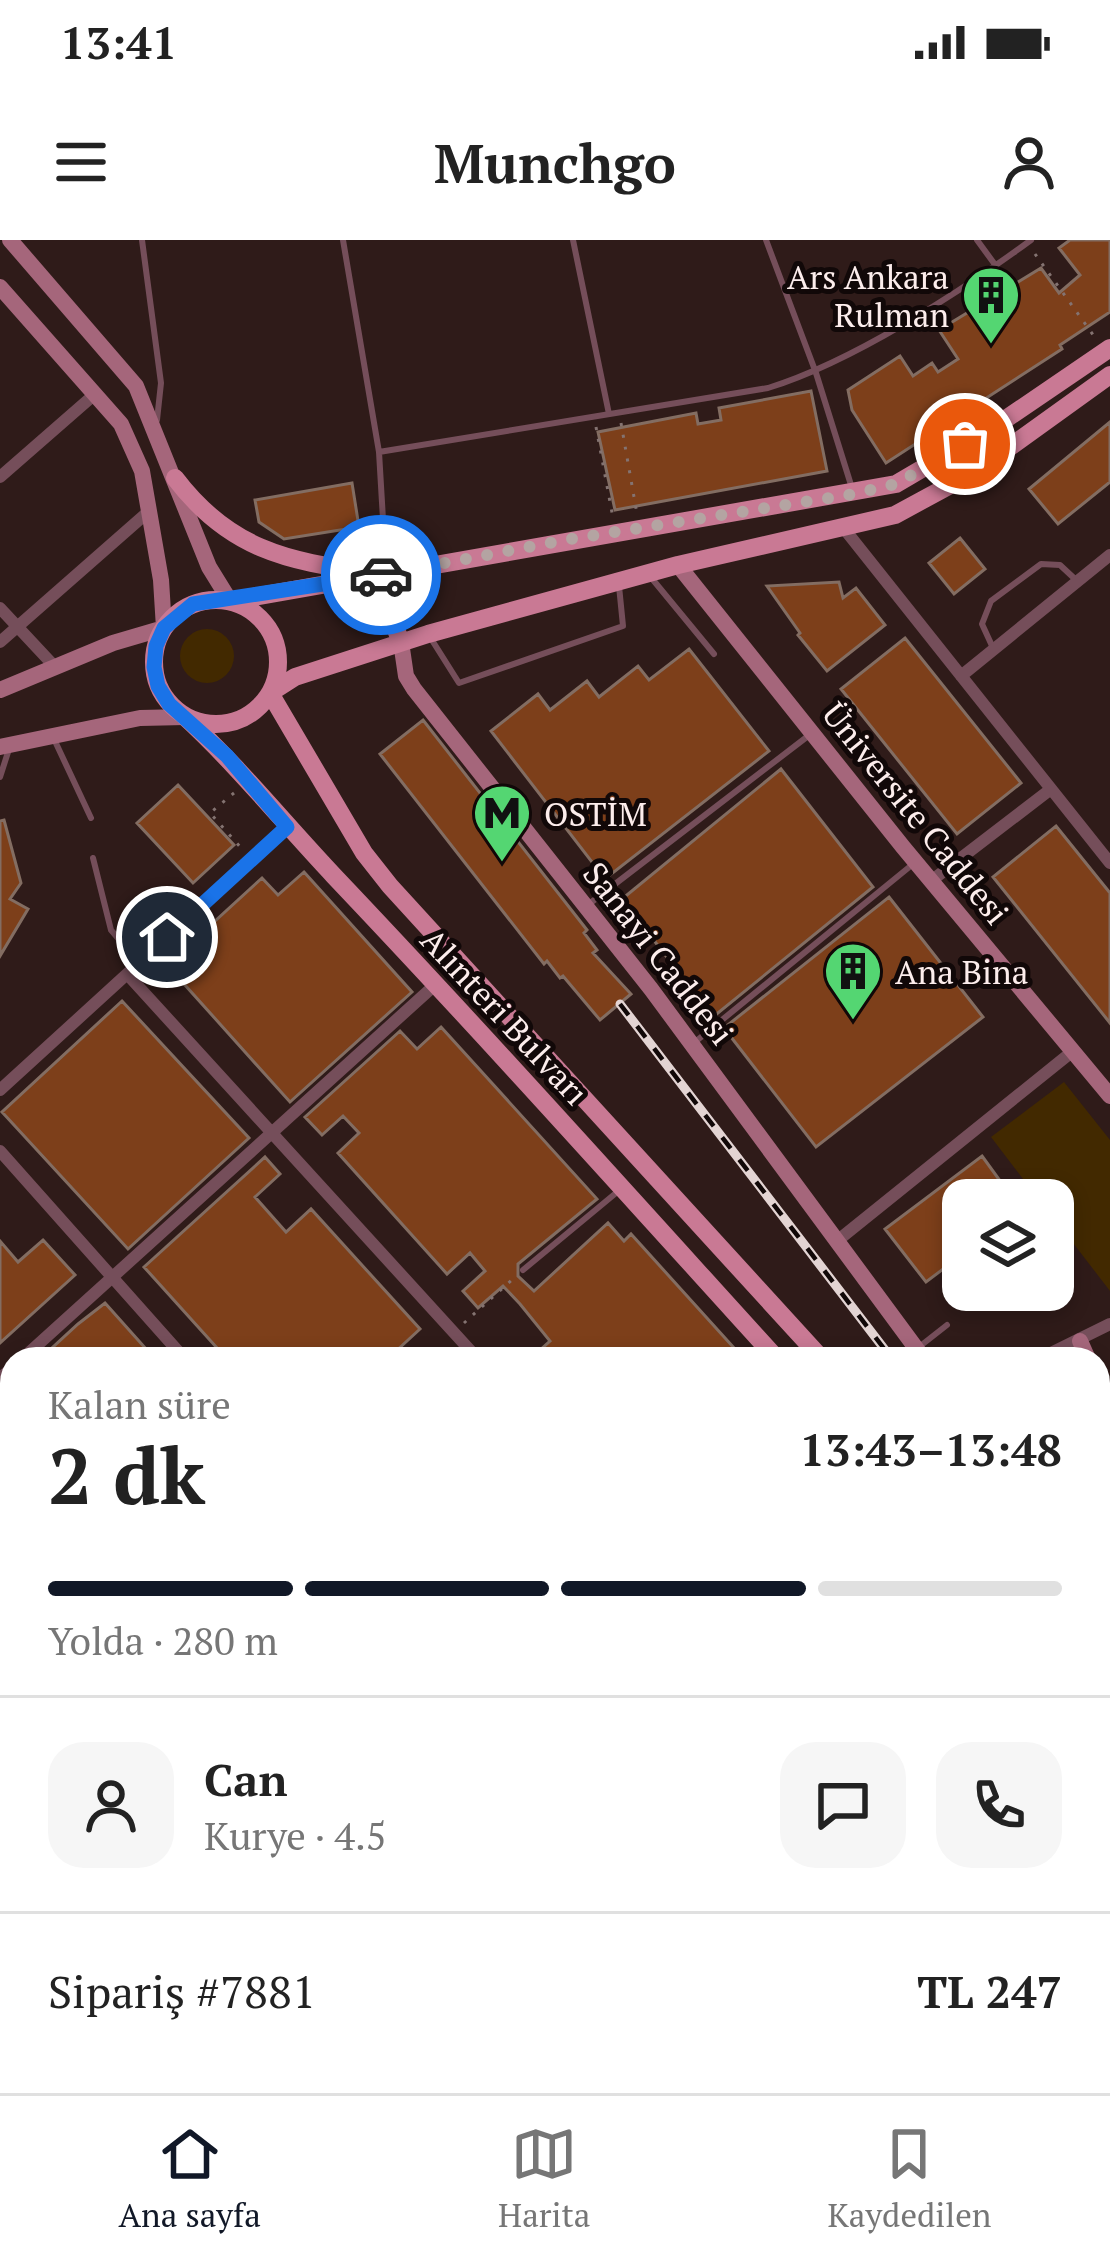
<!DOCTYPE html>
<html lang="tr">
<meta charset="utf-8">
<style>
:root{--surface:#fff;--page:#f6f6f6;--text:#222;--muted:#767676;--line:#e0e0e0;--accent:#111827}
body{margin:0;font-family:"PT Serif",serif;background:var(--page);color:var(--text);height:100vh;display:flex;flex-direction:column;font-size:45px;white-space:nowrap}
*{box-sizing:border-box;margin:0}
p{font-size:39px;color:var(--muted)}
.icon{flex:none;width:66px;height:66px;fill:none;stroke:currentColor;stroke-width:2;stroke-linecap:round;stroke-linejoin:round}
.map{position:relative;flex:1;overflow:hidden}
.sheet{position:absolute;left:0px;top:1107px;width:1110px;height:747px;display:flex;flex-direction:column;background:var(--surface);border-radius:36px 36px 0 0;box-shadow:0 6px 18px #0003}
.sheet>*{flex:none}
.buttons{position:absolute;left:942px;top:939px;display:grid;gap:24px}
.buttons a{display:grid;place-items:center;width:132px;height:132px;border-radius:24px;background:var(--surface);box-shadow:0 6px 18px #0003;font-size:60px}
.pin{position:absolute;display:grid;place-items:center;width:102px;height:102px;color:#fff;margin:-51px;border:6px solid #fff;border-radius:50%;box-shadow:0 3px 12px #0007}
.courier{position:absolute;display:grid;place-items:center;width:120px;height:120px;margin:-60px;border:9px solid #1a73e8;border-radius:50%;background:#fff;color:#222;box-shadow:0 3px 15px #0007}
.headline em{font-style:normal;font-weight:800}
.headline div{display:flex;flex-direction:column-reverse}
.headline{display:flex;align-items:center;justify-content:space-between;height:204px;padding:0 48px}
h1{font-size:78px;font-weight:800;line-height:90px}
.bar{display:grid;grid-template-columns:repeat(4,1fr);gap:18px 12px;align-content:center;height:144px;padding:0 48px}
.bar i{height:15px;border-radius:9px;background:var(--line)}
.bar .current{background:var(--accent)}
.bar p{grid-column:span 4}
.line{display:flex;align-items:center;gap:30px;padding:0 48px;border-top:3px solid var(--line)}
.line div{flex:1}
.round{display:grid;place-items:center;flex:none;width:126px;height:126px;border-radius:36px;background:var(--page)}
.status{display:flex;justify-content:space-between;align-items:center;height:84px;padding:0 60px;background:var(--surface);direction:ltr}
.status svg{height:33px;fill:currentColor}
header{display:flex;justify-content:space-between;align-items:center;height:156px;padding:0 48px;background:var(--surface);font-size:54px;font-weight:800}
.menu{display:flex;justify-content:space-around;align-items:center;height:168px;border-top:3px solid var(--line);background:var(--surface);font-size:33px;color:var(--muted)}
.menu a{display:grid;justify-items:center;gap:6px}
.menu .current{color:var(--accent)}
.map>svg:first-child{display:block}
.green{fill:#422900}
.building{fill:#7d3f1a;stroke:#836d62;stroke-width:3}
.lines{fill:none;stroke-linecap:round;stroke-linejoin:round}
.path{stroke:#847371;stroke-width:3;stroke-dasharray:3 9;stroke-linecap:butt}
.lane{stroke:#754e5a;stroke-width:6}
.street{stroke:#754e5a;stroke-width:12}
.secondary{stroke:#a5667b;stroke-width:16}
.primary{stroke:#c97994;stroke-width:18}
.rail-casing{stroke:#e3d4d3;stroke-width:9}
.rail{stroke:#110808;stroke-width:4.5;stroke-dasharray:14;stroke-linecap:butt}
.done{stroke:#b4a4a2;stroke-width:12;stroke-dasharray:0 21.6}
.route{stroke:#1a73e8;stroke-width:15}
.labels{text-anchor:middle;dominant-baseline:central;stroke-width:10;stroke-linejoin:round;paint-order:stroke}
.poi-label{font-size:33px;fill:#fcedec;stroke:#110808;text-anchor:start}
.street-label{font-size:33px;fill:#fcedec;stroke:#110808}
</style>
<div class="status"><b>13:41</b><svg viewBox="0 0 49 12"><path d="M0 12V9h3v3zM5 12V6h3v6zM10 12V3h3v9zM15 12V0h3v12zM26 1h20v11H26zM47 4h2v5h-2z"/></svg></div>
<header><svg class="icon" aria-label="menu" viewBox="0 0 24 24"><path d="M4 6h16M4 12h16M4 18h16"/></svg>Munchgo<svg class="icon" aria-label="person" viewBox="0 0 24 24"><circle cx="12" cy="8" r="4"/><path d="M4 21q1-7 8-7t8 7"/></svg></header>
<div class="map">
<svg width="1110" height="1853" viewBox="0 0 1110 1853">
<rect width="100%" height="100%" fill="#2f1b19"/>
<path class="green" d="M180 416a27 27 0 1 1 54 0a27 27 0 1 1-54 0Z
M 1064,842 L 1110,900 L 1110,1051 L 1053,977 L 1053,960 L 1039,960 L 991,897 Z"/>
<path class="building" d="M 1070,0 L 1110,0 L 1110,72 L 1060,105 L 1062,109 L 886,223 L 852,170 L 848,150 L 900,116 L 913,136 L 932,123 L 938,132 L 958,119 L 939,90 L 1041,28 L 1059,53 L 1080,35 L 1059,8 Z
M 811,151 L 827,231 L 615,270 L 598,192 L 696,173 L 698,184 L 721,180 L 719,168 Z
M 1110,182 L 1110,242 L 1058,284 L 1029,249 Z
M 352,243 L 359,287 L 284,299 L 259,282 L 255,260 Z
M 960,298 L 985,329 L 954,354 L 929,323 Z
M 839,342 L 843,358 L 856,348 L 885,385 L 827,431 L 798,395 L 800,393 L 767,346 Z
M 905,398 L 1021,543 L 957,594 L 841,449 Z
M 689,409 L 769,511 L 605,639 L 491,491 L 538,454 L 550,470 L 587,441 L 599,457 L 638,426 L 649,440 Z
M 423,480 L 587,690 L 584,693 L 597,710 L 593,713 L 631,754 L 600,780 L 563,736 L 560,738 L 547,721 L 544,724 L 380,514 Z
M 781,529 L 873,647 L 713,777 L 622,659 Z
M 178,545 L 234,605 L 193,643 L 137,583 Z
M 4,580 L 21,643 L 10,659 L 28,669 L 0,716 L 0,581 Z
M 1056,586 L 1110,653 L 1110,783 L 993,637 Z
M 304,632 L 412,752 L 290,862 L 167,725 L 262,638 L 278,655 Z
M 889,657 L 983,777 L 816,907 L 724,788 Z
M 122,761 L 249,898 L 128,1009 L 2,872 Z
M 441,787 L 597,959 L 518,1024 L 518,1036 L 534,1051 L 608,983 L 624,1001 L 631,994 L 744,1119 L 530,1119 L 550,1101 L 520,1064 L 503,1046 L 478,1068 L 463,1051 L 485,1031 L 470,1013 L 447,1034 L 338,913 L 359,893 L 343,876 L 322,895 L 305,877 L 400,791 L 417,809 Z
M 982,916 L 1014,960 L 963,960 L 963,1014 L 926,1042 L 885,989 Z
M 265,917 L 280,934 L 255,957 L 286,992 L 311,969 L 420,1089 L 394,1113 L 400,1119 L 227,1119 L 144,1027 Z
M 43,1000 L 75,1035 L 0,1103 L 0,1001 L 18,1022 Z
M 105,1063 L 155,1119 L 40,1119 L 78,1084 Z
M 12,1144 L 12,1206 L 0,1193 L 0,1154 Z
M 1098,1222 L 1110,1248 L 1110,1293 L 1098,1299 Z
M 0,1279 L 12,1292 L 12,1485 L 0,1472 Z
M 1098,1511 L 1110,1525 L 1110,1768 L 1098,1755 Z
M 0,1609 L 12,1622 L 12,1845 L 0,1832 L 0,1814 L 9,1806 L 0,1796 Z"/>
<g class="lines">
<path class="path" d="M 1035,14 L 1096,99
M 621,183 L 637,274
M 596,187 L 613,278
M 234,553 L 210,573 L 243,610
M 464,1083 L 515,1037"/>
<path class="lane" d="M 142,0 L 161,143 L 157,180
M 343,0 L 379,212 L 386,330
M 573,0 L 609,174
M 766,0 L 816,133 L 851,245
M 977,0 L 996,26
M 379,212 L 768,148 C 852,122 959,53 1031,0
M 649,335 L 714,414
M 430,397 L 459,443 L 623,386 L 619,346
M 993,408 L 982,384 L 991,361 L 1041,324 L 1060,325 L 1075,339
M 54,499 L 91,578
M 0,537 L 10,506
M 93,618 L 111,690 L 139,723
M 589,664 L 812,493
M 695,802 L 913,624
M 523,1030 L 622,948
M 919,1107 L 947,1085"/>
<path class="street" d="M 0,237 L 95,154
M 842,286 L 1110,623
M 0,368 L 56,428
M 0,402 L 148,272
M 961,436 L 1110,315
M 931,641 L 1051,549
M 127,734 L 478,1119
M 0,850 L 288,587
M 0,911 L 185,1119
M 837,1001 L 1073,811
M 22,1119 L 436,744
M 1039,1119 L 1110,1084
M 0,1138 L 12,1128
M 0,1246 L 12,1259
M 0,1563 L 12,1578
M 1098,1803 L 1110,1816
M 547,1842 L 557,1853
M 837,1842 L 847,1853
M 1085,1853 L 1097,1842"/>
<path class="secondary" d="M 10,0 L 136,146 L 209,327 L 230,361
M 0,47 L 121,184 L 142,231 L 161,340 L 164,388 L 113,403 L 0,450
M 678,325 L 903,607 L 1110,856
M 401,402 L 406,436 L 414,449 L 651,749 L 924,1119
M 0,507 L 140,478 L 185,477
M 1080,1101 L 1088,1119
M 1098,1142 L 1110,1169
M 212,1842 L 222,1853
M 262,1842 L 272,1853
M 120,1853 L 131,1842
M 168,1853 L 181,1842"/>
<path class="primary" d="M 175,238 C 228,308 286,322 370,332
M 387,334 L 388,370 L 401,402
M154 422a62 62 0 1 1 124 0a62 62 0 1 1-124 0Z
M 230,361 L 896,244 L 1000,183 L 1110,108
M 270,453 L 295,437 L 428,394 L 678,325 L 895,275 L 978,230 L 1110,135
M 270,453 L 364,613 L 390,646 L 822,1119
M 185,477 C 238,526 284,583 334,636 C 484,794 630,957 777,1119
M 1098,1423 L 1110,1437
M 1098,1473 L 1110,1487"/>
<defs>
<path id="rail" d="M 620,764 L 892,1119
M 1098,1400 L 1110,1415"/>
</defs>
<use href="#rail" class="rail-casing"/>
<use href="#rail" class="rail"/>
</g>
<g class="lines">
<path class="done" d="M 381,335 L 571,299 L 854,254 L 896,244 L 965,204"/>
<path class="route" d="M 167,697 L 287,587 L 227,516 L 169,464 L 158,446 L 154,427 L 156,406 L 164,388 L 193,364 L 381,335"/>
</g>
<defs>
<symbol id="building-pin" viewBox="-11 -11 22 30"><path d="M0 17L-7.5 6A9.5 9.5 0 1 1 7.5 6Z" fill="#54d672" stroke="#110808"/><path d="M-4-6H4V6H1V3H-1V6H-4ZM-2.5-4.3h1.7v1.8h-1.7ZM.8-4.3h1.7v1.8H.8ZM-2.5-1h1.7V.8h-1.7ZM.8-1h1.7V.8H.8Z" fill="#111"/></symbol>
<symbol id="metro-pin" viewBox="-11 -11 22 30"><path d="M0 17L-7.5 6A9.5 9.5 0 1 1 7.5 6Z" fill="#54d672" stroke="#110808"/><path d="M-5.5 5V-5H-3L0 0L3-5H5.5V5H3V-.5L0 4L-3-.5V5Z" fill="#111"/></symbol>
</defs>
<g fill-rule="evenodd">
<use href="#building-pin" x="958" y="22" width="66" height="90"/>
<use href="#metro-pin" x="469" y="540" width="66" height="90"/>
<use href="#building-pin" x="820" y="698" width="66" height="90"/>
</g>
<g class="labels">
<g class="poi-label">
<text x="949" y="36" text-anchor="end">Ars Ankara<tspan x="949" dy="38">Rulman</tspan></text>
<text x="544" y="573">OSTİM</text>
<text x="895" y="731">Ana Bina</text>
</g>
<g class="street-label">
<text transform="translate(916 573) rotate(51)">Üniversite Caddesi</text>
<text transform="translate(659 713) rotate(52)">Sanayi Caddesi</text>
<text transform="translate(505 776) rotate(47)">Alınteri Bulvarı</text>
</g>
</g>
</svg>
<div class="buttons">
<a><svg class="icon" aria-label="layers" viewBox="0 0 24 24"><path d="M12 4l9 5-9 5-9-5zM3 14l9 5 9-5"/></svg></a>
</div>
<div class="pin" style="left:965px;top:204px;background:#ea580c"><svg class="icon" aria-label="bag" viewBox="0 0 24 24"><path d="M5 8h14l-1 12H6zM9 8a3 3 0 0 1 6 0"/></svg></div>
<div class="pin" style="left:167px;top:697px;background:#1f2937"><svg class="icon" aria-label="home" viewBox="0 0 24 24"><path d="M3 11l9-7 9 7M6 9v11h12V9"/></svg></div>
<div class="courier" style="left:381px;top:335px"><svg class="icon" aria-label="car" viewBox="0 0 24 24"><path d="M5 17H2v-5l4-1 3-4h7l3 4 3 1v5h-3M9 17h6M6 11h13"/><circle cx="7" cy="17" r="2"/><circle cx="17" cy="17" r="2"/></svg></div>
<section class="sheet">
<div class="headline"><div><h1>2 dk</h1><p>Kalan süre</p></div><em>13:43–13:48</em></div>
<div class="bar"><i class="current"></i><i class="current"></i><i class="current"></i><i></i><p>Yolda · 280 m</p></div>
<div class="line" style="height:216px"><a class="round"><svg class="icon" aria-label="person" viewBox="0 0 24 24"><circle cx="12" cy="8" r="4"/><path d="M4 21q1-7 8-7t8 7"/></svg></a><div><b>Can</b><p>Kurye · 4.5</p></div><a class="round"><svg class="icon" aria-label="chat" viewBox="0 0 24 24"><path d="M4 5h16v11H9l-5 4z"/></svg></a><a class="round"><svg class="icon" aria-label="phone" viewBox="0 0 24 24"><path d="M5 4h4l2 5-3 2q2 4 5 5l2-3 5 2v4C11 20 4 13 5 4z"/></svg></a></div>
<div class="line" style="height:156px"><div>Sipariş #7881</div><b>TL 247</b></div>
</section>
</div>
<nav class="menu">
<a class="current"><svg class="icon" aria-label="home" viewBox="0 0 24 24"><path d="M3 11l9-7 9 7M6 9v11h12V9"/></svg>Ana sayfa</a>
<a><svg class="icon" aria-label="map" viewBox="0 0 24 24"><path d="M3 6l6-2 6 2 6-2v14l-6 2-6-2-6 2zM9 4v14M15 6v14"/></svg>Harita</a>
<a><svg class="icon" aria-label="saved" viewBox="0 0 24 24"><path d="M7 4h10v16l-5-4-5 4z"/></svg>Kaydedilen</a>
</nav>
